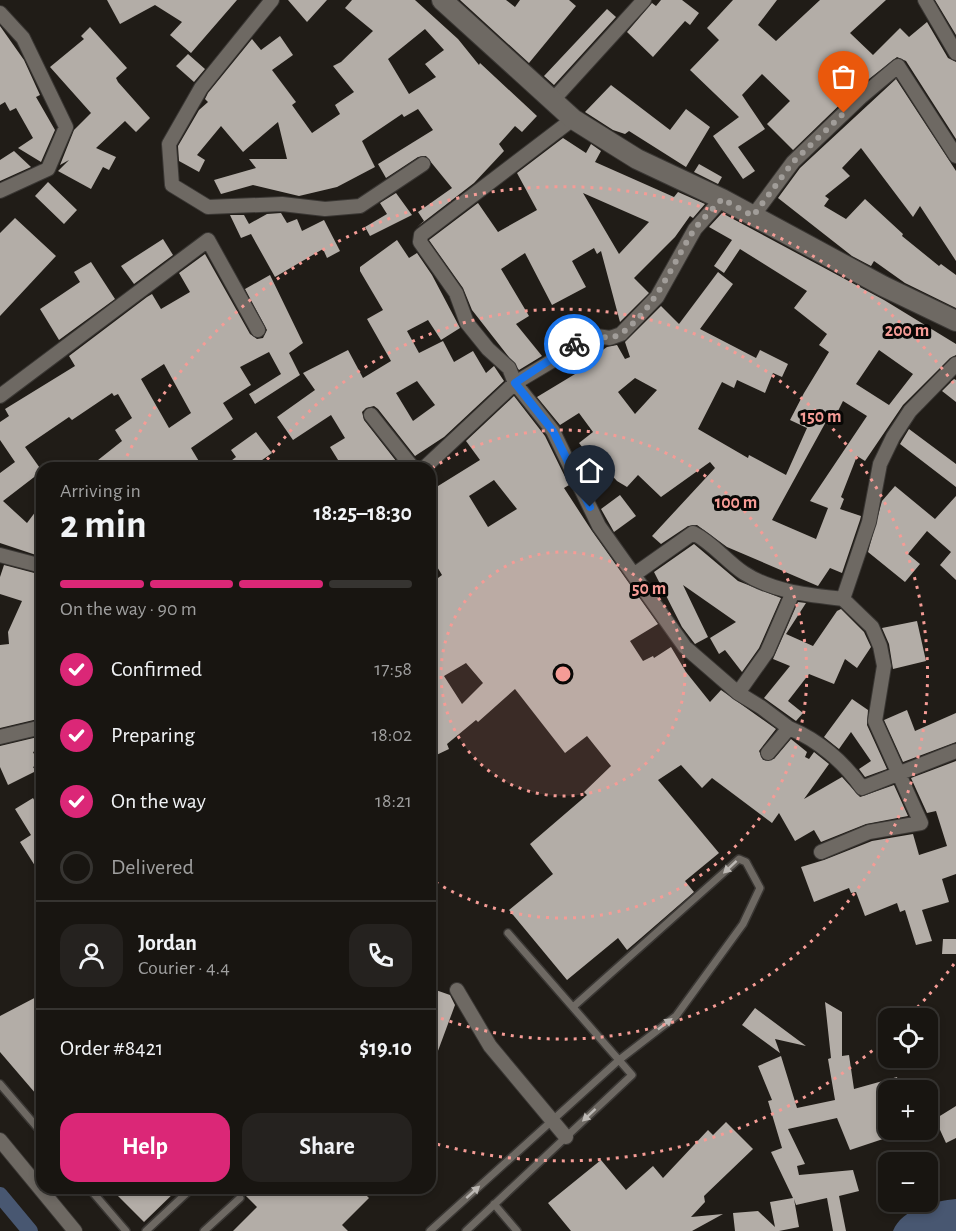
<!DOCTYPE html>
<meta charset="utf-8">
<style>
:root{--surface:#181511;--page:#25221f;--text:#f1f3f6;--muted:#9f9f9f;--line:#363431;--accent:#db2777}
body{margin:0;font-family:"Alegreya Sans",sans-serif;background:var(--page);color:var(--text);height:100vh;display:flex;flex-direction:column;font-size:22px;white-space:nowrap}
*{box-sizing:border-box;margin:0}
p{font-size:20px;color:var(--muted)}
.icon{flex:none;width:33px;height:33px;fill:none;stroke:currentColor;stroke-width:2;stroke-linecap:round;stroke-linejoin:round}
.map{position:relative;flex:1;overflow:hidden}
.panel{position:absolute;left:36px;top:462px;width:400px;height:732px;display:flex;flex-direction:column;background:var(--surface);border-radius:18px;box-shadow:0 3px 9px #0003,0 0 0 2px var(--line)}
.panel>*{flex:none}
.tools{position:absolute;left:878px;top:1008px;display:grid;gap:12px}
.tools a{display:grid;place-items:center;width:60px;height:60px;border-radius:12px;background:var(--surface);box-shadow:0 3px 9px #0003,0 0 0 2px var(--line);font-size:30px}
.pin{position:absolute;display:grid;place-items:center;width:51px;height:51px;color:#fff;margin:-62px -26px;border-radius:50% 50% 50% 0;rotate:-45deg;box-shadow:0 0 6px #0007}
.pin .icon{rotate:45deg}
.courier{position:absolute;display:grid;place-items:center;width:60px;height:60px;margin:-30px;border:4px solid #1a73e8;border-radius:50%;background:#fff;color:#222;box-shadow:0 2px 8px #0007}
.headline em{font-style:normal;font-weight:600}
.headline div{display:flex;flex-direction:column-reverse}
.headline{display:flex;align-items:center;justify-content:space-between;height:102px;padding:0 24px}
h1{font-size:39px;font-weight:600;line-height:45px}
.bar{display:grid;grid-template-columns:repeat(4,1fr);gap:9px 6px;align-content:center;height:72px;padding:0 24px}
.bar i{height:8px;border-radius:4px;background:var(--line)}
.bar .current{background:var(--accent)}
.bar p{grid-column:span 4}
.line{display:flex;align-items:center;gap:15px;padding:0 24px;border-top:2px solid var(--line)}
.line div{flex:1}
.round{display:grid;place-items:center;flex:none;width:63px;height:63px;border-radius:18px;background:var(--page)}
ol{padding:0 24px;list-style:none}
li{display:flex;align-items:center;gap:18px;height:66px}
li p{margin-inline-start:auto}
li .icon{padding:6px;border-radius:50%;background:var(--accent);color:#fff;stroke-width:4}
li:last-child{color:var(--muted)}
li i{width:33px;height:33px;border:3px solid var(--line);border-radius:50%}
.cta{display:flex;gap:12px;margin-top:auto;padding:12px 24px}
.cta a{flex:1;height:69px;border-radius:18px;background:var(--accent);color:#fff;font-size:24px;font-weight:600;line-height:69px;text-align:center}
.cta a+a{background:var(--page);color:var(--text)}
.map>svg:first-child{display:block}
.water{fill:#485771}
.lines{fill:none;stroke-linecap:round;stroke-linejoin:round}
.canal{stroke:#485771;stroke-width:16}
.building{fill:#b3ada7;fill-rule:evenodd}
.lane-casing{stroke:#3a3734;stroke-width:10}
.street-casing{stroke:#3a3734;stroke-width:16}
.secondary-casing{stroke:#3a3734;stroke-width:22}
.lane{stroke:#6e6963;stroke-width:7}
.street{stroke:#6e6963;stroke-width:14}
.secondary{stroke:#6e6963;stroke-width:20}
.oneway{fill:#bcb8b4}
.done{stroke:#a19d99;stroke-width:6;stroke-dasharray:0 10.8}
.route{stroke:#1a73e8;stroke-width:8}
.ring{fill:none;stroke:#f59c96;stroke-width:3;stroke-dasharray:3 6}
.centre{fill:#f59c96;stroke:#080705;stroke-width:3}
.ring-label{font-size:18px;text-anchor:middle;font-weight:bold;fill:#f59c96;stroke:#080705;stroke-width:6;stroke-linejoin:round;paint-order:stroke}
</style>
<div class="map">
<svg width="956" height="1231" viewBox="0 0 956 1231">
<rect width="100%" height="100%" fill="#201c17"/>
<path class="water" d="M 956,1199 L 956,1231 L 893,1231 C 901,1209 935,1201 956,1199 Z"/>
<g class="lines">
<path class="canal" d="M 0,1195 L 30,1231"/>
</g>
<path class="building" d="M 107,0 L 237,0 L 191,53 L 170,35 L 182,22 L 155,5 L 120,24 Z
M 288,0 L 327,0 L 307,22 Z
M 352,0 L 415,0 L 458,39 L 479,65 L 480,63 L 537,116 L 522,132 L 515,126 L 499,144 L 504,151 L 474,183 L 417,227 L 424,221 L 418,212 L 452,188 L 426,156 L 418,157 L 386,178 L 378,164 L 433,130 L 418,109 L 404,117 L 402,114 L 362,141 L 375,167 L 337,187 L 299,196 L 253,185 L 221,194 L 214,180 L 256,168 L 249,159 L 287,159 L 278,122 L 243,152 L 221,126 L 197,155 L 205,160 L 199,172 L 179,161 L 178,146 L 199,110 L 208,102 L 205,99 L 208,93 L 252,39 L 261,50 L 280,36 L 293,55 L 272,70 L 296,102 L 292,105 L 312,133 L 340,114 L 335,105 L 354,92 L 333,66 L 341,62 L 373,31 L 345,8 ZM 425,29 L 444,50 L 425,64 L 436,77 L 409,94 L 388,59 Z
M 460,0 L 506,0 L 515,7 L 520,0 L 569,0 L 576,6 L 529,63 Z
M 661,0 L 682,0 L 699,13 L 690,25 L 685,21 L 653,57 L 627,32 L 652,3 L 656,6 Z
M 733,0 L 777,0 L 758,25 L 776,41 L 820,0 L 886,0 L 850,33 L 873,55 L 900,28 L 909,37 L 927,22 L 948,58 L 956,62 L 956,139 L 906,61 L 897,57 L 855,90 L 793,150 L 767,124 L 790,101 L 762,74 L 742,95 L 765,129 L 738,147 L 755,171 L 743,179 L 713,136 L 739,117 L 690,70 L 719,40 L 707,28 Z
M 935,0 L 956,0 L 956,35 Z
M 607,9 L 616,17 L 554,85 L 544,76 Z
M 0,26 L 24,60 L 40,95 L 36,97 L 55,130 L 41,162 L 18,148 L 33,138 L 16,108 L 10,111 L 5,102 L 0,105 Z
M 90,27 L 127,68 L 116,78 L 118,82 L 150,118 L 136,132 L 125,121 L 96,148 L 116,157 L 109,170 L 103,167 L 91,189 L 58,171 L 69,160 L 60,165 L 74,130 L 91,113 L 50,67 L 84,39 L 81,36 Z
M 188,54 L 205,69 L 194,82 L 176,66 Z
M 896,79 L 956,171 L 956,261 L 920,206 L 913,217 L 861,148 L 842,168 L 850,176 L 825,196 L 829,199 L 824,206 L 846,219 L 865,199 L 903,234 L 902,236 L 939,266 L 941,264 L 956,275 L 956,308 L 905,283 L 874,261 L 871,266 L 852,256 L 778,198 L 800,168 Z
M 611,85 L 670,130 L 686,109 L 710,127 L 686,167 L 629,131 L 625,134 L 613,130 L 585,112 Z
M 563,138 L 586,153 L 591,144 L 601,151 L 595,162 L 674,197 L 678,192 L 705,204 L 693,218 L 690,216 L 675,237 L 634,278 L 649,293 L 620,322 L 601,251 L 597,254 L 594,248 L 572,261 L 586,287 L 552,305 L 525,253 L 501,269 L 529,316 L 516,324 L 542,356 L 519,370 L 472,310 L 463,288 L 429,240 L 478,203 L 498,232 L 537,210 L 517,173 ZM 583,193 L 649,222 L 619,254 Z
M 14,151 L 31,167 L 0,181 L 0,160 Z
M 699,164 L 722,177 L 718,184 L 694,172 Z
M 48,182 L 77,210 L 64,224 L 35,196 Z
M 396,193 L 412,215 L 370,236 L 365,227 L 387,214 L 380,203 Z
M 281,213 L 287,223 L 297,219 L 302,231 L 324,220 L 340,251 L 327,258 L 323,249 L 275,277 L 251,234 L 241,238 L 230,215 L 244,215 L 249,224 L 267,214 Z
M 722,213 L 884,300 L 956,344 L 956,355 L 950,358 L 903,405 L 865,461 L 857,456 L 841,497 L 844,499 L 840,509 L 861,516 L 860,520 L 842,573 L 830,568 L 818,586 L 727,547 L 697,525 L 688,526 L 661,544 L 652,536 L 715,468 L 710,462 L 661,497 L 638,475 L 627,487 L 617,481 L 603,466 L 599,469 L 579,443 L 593,432 L 579,413 L 560,425 L 537,397 L 585,368 L 583,364 L 607,347 L 617,345 L 625,359 L 630,357 L 625,342 L 661,306 L 679,324 L 718,272 L 733,284 L 700,329 L 756,358 L 760,350 L 788,364 L 782,377 L 773,373 L 765,393 L 737,380 L 734,388 L 722,382 L 698,429 L 748,458 L 749,455 L 786,475 L 807,428 L 790,420 L 804,393 L 829,352 L 819,345 L 827,334 L 794,308 L 807,291 L 740,249 L 724,273 L 714,266 L 732,240 L 709,227 ZM 879,350 L 913,374 L 889,405 L 856,384 ZM 635,378 L 657,390 L 635,414 L 618,392 ZM 843,401 L 867,416 L 810,501 L 828,508 L 816,539 L 772,520 L 828,418 L 833,421 Z
M 15,218 L 56,256 L 0,316 L 0,233 Z
M 163,239 L 173,255 L 134,284 L 121,266 Z
M 397,240 L 409,258 L 417,253 L 432,275 L 460,328 L 441,340 L 428,320 L 407,331 L 419,353 L 443,341 L 454,362 L 473,351 L 486,373 L 494,366 L 504,381 L 444,437 L 415,456 L 378,409 L 374,406 L 366,408 L 362,412 L 364,420 L 400,466 L 343,468 L 330,447 L 345,438 L 331,415 L 293,440 L 277,417 L 315,390 L 303,373 L 348,350 L 363,378 L 391,361 L 367,319 L 383,310 L 360,271 L 360,267 ZM 417,381 L 435,405 L 413,421 L 396,393 Z
M 205,254 L 250,334 L 257,339 L 263,338 L 267,330 L 245,289 L 270,275 L 303,343 L 289,353 L 300,375 L 255,404 L 249,394 L 281,374 L 269,352 L 240,367 L 251,385 L 223,403 L 233,419 L 191,448 L 203,468 L 88,468 L 122,441 L 115,430 L 132,418 L 118,394 L 114,396 L 112,393 L 72,420 L 69,417 L 25,447 L 42,471 L 3,501 L 27,523 L 42,503 L 42,557 L 0,543 L 0,473 L 15,462 L 0,440 L 0,422 L 9,416 L 5,409 L 75,366 L 69,356 L 147,297 L 152,294 L 161,309 L 190,292 L 179,273 ZM 164,364 L 191,413 L 169,428 L 141,379 Z
M 91,262 L 115,299 L 59,340 L 40,309 L 80,282 L 74,272 Z
M 954,379 L 956,380 L 956,402 L 942,391 Z
M 514,396 L 545,436 L 569,485 L 564,488 L 592,531 L 658,624 L 630,641 L 643,661 L 653,656 L 654,658 L 671,647 L 686,672 L 710,702 L 721,690 L 776,729 L 759,751 L 763,760 L 774,759 L 791,739 L 807,752 L 805,757 L 809,759 L 814,752 L 829,764 L 804,799 L 842,777 L 860,797 L 894,785 L 908,816 L 866,824 L 821,842 L 814,830 L 795,841 L 779,813 L 772,823 L 712,778 L 702,788 L 681,765 L 658,780 L 719,853 L 685,881 L 694,892 L 641,938 L 627,950 L 618,938 L 567,980 L 509,910 L 553,874 L 530,844 L 587,795 L 584,792 L 611,766 L 587,736 L 565,753 L 515,689 L 478,722 L 476,720 L 447,744 L 449,749 L 430,758 L 430,584 L 442,575 L 430,555 L 430,491 L 480,460 L 466,441 ZM 494,480 L 517,509 L 488,527 L 469,496 ZM 466,663 L 483,683 L 462,704 L 444,676 Z
M 909,429 L 956,464 L 956,487 L 900,444 Z
M 256,432 L 272,453 L 251,468 L 222,468 L 236,457 L 231,450 Z
M 895,486 L 935,519 L 956,496 L 956,580 L 940,565 L 951,552 L 927,531 L 908,554 L 920,564 L 905,582 L 868,552 L 882,501 Z
M 620,495 L 636,516 L 614,532 L 601,509 Z
M 694,544 L 738,581 L 781,598 L 759,648 L 742,672 L 725,650 L 719,654 L 710,638 L 736,622 L 683,585 L 708,637 L 695,644 L 682,627 L 654,572 Z
M 4,565 L 42,575 L 42,609 L 35,628 L 42,627 L 42,669 L 35,670 L 42,702 L 42,718 L 0,728 L 0,645 L 9,644 L 8,632 L 22,601 L 0,594 L 0,577 Z
M 798,602 L 806,603 L 786,634 L 813,646 L 837,611 L 841,609 L 864,632 L 871,647 L 857,668 L 845,659 L 834,684 L 809,674 L 788,701 L 803,713 L 796,721 L 764,698 L 790,666 L 773,659 Z
M 917,621 L 926,661 L 893,669 L 889,644 L 882,628 Z
M 852,699 L 868,710 L 867,725 L 887,769 L 865,777 L 859,769 L 871,761 L 851,732 L 839,749 L 824,737 Z
M 907,710 L 915,731 L 956,713 L 956,742 L 903,762 L 884,720 Z
M 42,736 L 42,748 L 33,752 L 39,764 L 33,767 L 36,771 L 8,785 L 0,767 L 0,746 Z
M 956,761 L 956,874 L 942,879 L 949,902 L 922,910 L 932,941 L 916,945 L 905,910 L 900,912 L 897,903 L 865,916 L 856,892 L 851,893 L 849,888 L 814,902 L 801,867 L 824,860 L 872,841 L 913,834 L 919,855 L 947,846 L 936,811 L 927,813 L 911,778 Z
M 33,798 L 42,814 L 42,877 L 20,842 L 31,835 L 15,809 Z
M 943,939 L 956,939 L 956,954 L 942,954 Z
M 430,988 L 450,995 L 455,1005 L 432,1067 Z
M 42,994 L 42,1101 L 0,1052 L 0,1016 Z
M 825,1002 L 842,1012 L 842,1056 L 849,1055 L 854,1089 L 897,1077 L 900,1090 L 888,1090 L 888,1130 L 892,1136 L 850,1150 L 837,1118 L 788,1129 L 805,1164 L 797,1166 L 799,1175 L 853,1170 L 859,1191 L 839,1196 L 846,1231 L 833,1231 L 827,1198 L 796,1205 L 794,1199 L 799,1227 L 779,1231 L 735,1231 L 733,1213 L 758,1211 L 775,1227 L 770,1202 L 793,1198 L 771,1152 L 782,1148 L 768,1101 L 772,1100 L 758,1066 L 781,1056 L 797,1108 L 835,1100 L 828,1059 L 831,1058 Z
M 755,1008 L 806,1046 L 775,1039 L 780,1053 L 742,1025 Z
M 956,1106 L 956,1138 L 946,1143 L 935,1119 Z
M 726,1122 L 753,1149 L 704,1196 L 705,1202 L 691,1217 L 723,1214 L 692,1231 L 571,1231 L 548,1203 L 601,1160 L 626,1190 L 653,1166 L 663,1178 L 708,1130 L 713,1135 Z
M 110,1188 L 179,1188 L 144,1222 Z
M 238,1188 L 359,1188 L 369,1198 L 342,1225 L 348,1231 L 233,1231 L 257,1207 Z"/>
<g class="lines">
<defs>
<path id="lane" d="M 0,1084 L 42,1133
M 89,1188 L 126,1231
M 494,1204 L 517,1231
M 146,1231 L 192,1188
M 204,1231 L 240,1198
M 430,1231 L 619,1060 L 676,1016 L 743,924 L 760,888 L 746,862 L 739,859 L 573,1007
M 466,1231 L 632,1075 L 508,933"/>
<path id="street" d="M 272,0 L 201,88 L 169,144 L 172,185 L 208,207 L 282,204 L 325,209 L 360,206 L 423,164
M 925,0 L 956,53
M 0,13 L 23,38 L 66,127 L 48,169 L 0,191
M 552,101 L 644,0
M 573,119 L 421,235 L 420,242 L 456,293 L 467,323 L 488,349 L 509,368 L 515,383 L 553,431 L 599,526 L 685,647 L 738,693
M 753,216 L 793,162 L 861,97 L 898,66 L 956,156
M 0,396 L 208,240 L 258,330
M 371,415 L 413,468
M 424,468 L 515,383 L 557,358 L 581,339 L 590,335 L 610,338 L 621,334 L 657,297 L 695,229 L 722,199
M 0,555 L 42,566
M 635,574 L 693,533 C 713,543 726,561 744,573 C 773,592 810,595 843,599 L 869,522 L 880,464 L 893,437 L 910,411 L 956,364
M 789,728 C 818,740 844,762 862,788 L 956,751
M 0,737 L 42,727
M 768,753 L 789,728 L 761,707 L 738,693 L 767,652 L 793,592
M 821,852 L 869,832 L 921,823 L 875,721 L 884,666 L 880,646 L 872,627 L 843,599
M 457,990 L 490,1046 L 566,1137
M 0,1140 L 75,1231"/>
<path id="secondary" d="M 442,0 L 573,119 L 637,159 L 722,199 L 883,286 L 956,321"/>
</defs>
<use href="#lane" class="lane-casing"/>
<use href="#street" class="street-casing"/>
<use href="#secondary" class="secondary-casing"/>
<use href="#lane" class="lane"/>
<use href="#street" class="street"/>
<use href="#secondary" class="secondary"/>
</g>
<defs><path id="oneway-solid" d="M-6-.8H1V-3.2L6.5 0L1 3.2V.8H-6Z" transform="scale(1.5)"/></defs>
<g class="oneway">
<use href="#oneway-solid" transform="translate(730 867) rotate(137)"/>
<use href="#oneway-solid" transform="translate(665 1024) rotate(-38)"/>
<use href="#oneway-solid" transform="translate(589 1115) rotate(137)"/>
<use href="#oneway-solid" transform="translate(473 1192) rotate(-42)"/>
</g>
<g class="lines">
<path class="done" d="M 574,344 C 594,329 606,344 622,333 C 657,306 671,266 694,230 C 702,219 713,209 722,199 L 753,216 L 793,162 L 844,113"/>
<path class="route" d="M 574,344 L 515,383 L 553,431 L 590,507"/>
</g>
<circle cx="563" cy="674" r="122" fill="#f59c96" fill-opacity=".12"/>
<g class="ring">
<circle cx="563" cy="674" r="122"/>
<path d="M432 468A244 244 0 1 1 432 880"/>
<path d="M262 467A365 365 0 1 1 432 1015"/>
<path d="M954 964A487 487 0 0 1 907 1018M886 1039A487 487 0 0 1 433 1143M123 464A487 487 0 0 1 954 384"/>
</g>
<circle cx="563" cy="674" r="9" class="centre"/>
<g class="ring-label">
<text x="907" y="336">200 m</text>
<text x="821" y="422">150 m</text>
<text x="736" y="508">100 m</text>
<text x="649" y="594">50 m</text>
</g>
</svg>
<div class="tools">
<a><svg class="icon" aria-label="locate" viewBox="0 0 24 24"><circle cx="12" cy="12" r="6"/><path d="M12 2v4M12 18v4M2 12h4M18 12h4"/></svg></a>
<a>+</a>
<a>−</a>
</div>
<div class="pin" style="left:844px;top:113px;background:#ea580c"><svg class="icon" aria-label="bag" viewBox="0 0 24 24"><path d="M5 8h14l-1 12H6zM9 8a3 3 0 0 1 6 0"/></svg></div>
<div class="pin" style="left:590px;top:507px;background:#1f2937"><svg class="icon" aria-label="home" viewBox="0 0 24 24"><path d="M3 11l9-7 9 7M6 9v11h12V9"/></svg></div>
<div class="courier" style="left:574px;top:344px"><svg class="icon" aria-label="bike" viewBox="0 0 24 24"><circle cx="6" cy="16" r="4"/><circle cx="18" cy="16" r="4"/><path d="M6 16l4-8h5l3 8M10 8l3 8H6M13 5h3"/></svg></div>
<section class="panel">
<div class="headline"><div><h1>2 min</h1><p>Arriving in</p></div><em>18:25–18:30</em></div>
<div class="bar"><i class="current"></i><i class="current"></i><i class="current"></i><i></i><p>On the way · 90 m</p></div>
<ol>
<li><svg class="icon" aria-label="check" viewBox="0 0 24 24"><path d="M5 12l5 5 9-10"/></svg>Confirmed<p>17:58</p></li>
<li><svg class="icon" aria-label="check" viewBox="0 0 24 24"><path d="M5 12l5 5 9-10"/></svg>Preparing<p>18:02</p></li>
<li><svg class="icon" aria-label="check" viewBox="0 0 24 24"><path d="M5 12l5 5 9-10"/></svg>On the way<p>18:21</p></li>
<li><i></i>Delivered</li>
</ol>
<div class="line" style="height:108px"><a class="round"><svg class="icon" aria-label="person" viewBox="0 0 24 24"><circle cx="12" cy="8" r="4"/><path d="M4 21q1-7 8-7t8 7"/></svg></a><div><b>Jordan</b><p>Courier · 4.4</p></div><a class="round"><svg class="icon" aria-label="phone" viewBox="0 0 24 24"><path d="M5 4h4l2 5-3 2q2 4 5 5l2-3 5 2v4C11 20 4 13 5 4z"/></svg></a></div>
<div class="line" style="height:78px"><div>Order #8421</div><b>$19.10</b></div>
<div class="cta"><a>Help</a><a>Share</a></div>
</section>
</div>
